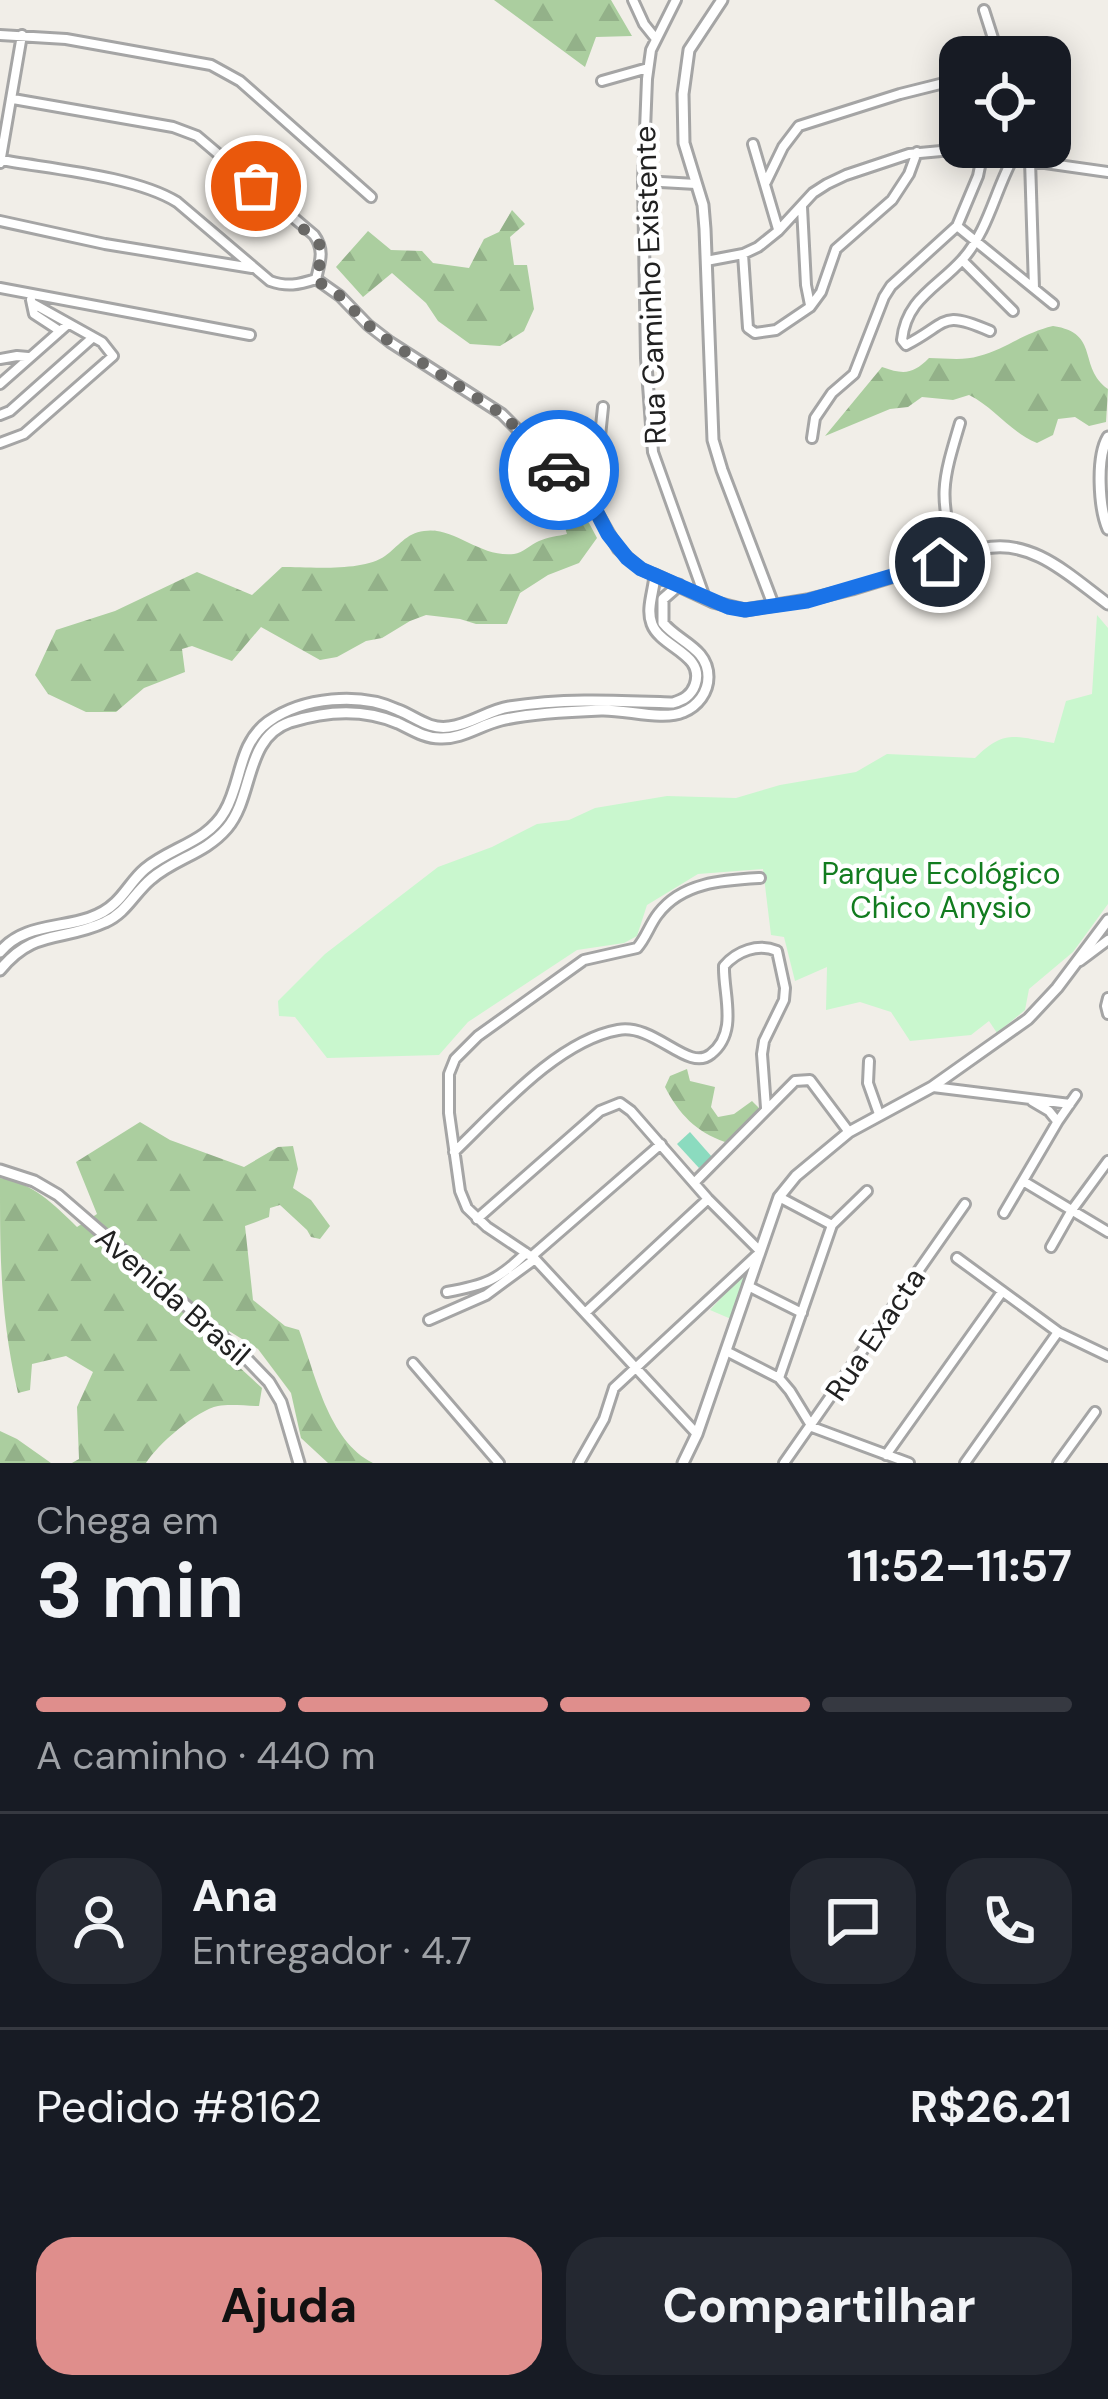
<!DOCTYPE html>
<html lang="pt">
<meta charset="utf-8">
<style>
:root{--surface:#171b24;--page:#242831;--text:#f1f3f6;--muted:#9ea1a6;--line:#363941;--accent:#df8e8c}
body{margin:0;font-family:"DM Sans",sans-serif;background:var(--page);color:var(--text);height:100vh;display:flex;flex-direction:column;font-size:45px;white-space:nowrap}
*{box-sizing:border-box;margin:0}
p{font-size:39px;color:var(--muted)}
.icon{flex:none;width:66px;height:66px;fill:none;stroke:currentColor;stroke-width:2;stroke-linecap:round;stroke-linejoin:round}
.map{position:relative;height:1463px;overflow:hidden}
.drawer{display:flex;flex-direction:column;background:var(--surface);flex:1}
.drawer>*{flex:none}
.controls{position:absolute;left:939px;top:36px;display:grid;gap:24px}
.controls a{display:grid;place-items:center;width:132px;height:132px;border-radius:24px;background:var(--surface);box-shadow:0 6px 30px #0003;font-size:60px}
.pin{position:absolute;display:grid;place-items:center;width:102px;height:102px;color:#fff;margin:-51px;border:6px solid #fff;border-radius:50%;box-shadow:0 3px 12px #0007}
.courier{position:absolute;display:grid;place-items:center;width:120px;height:120px;margin:-60px;border:9px solid #1a73e8;border-radius:50%;background:#fff;color:#222;box-shadow:0 3px 15px #0007}
.summary em{font-style:normal;font-weight:700}
.summary div{display:flex;flex-direction:column-reverse}
.summary{display:flex;align-items:center;justify-content:space-between;height:204px;padding:0 36px}
h1{font-size:78px;font-weight:700;line-height:90px}
.bar{display:grid;grid-template-columns:repeat(4,1fr);gap:18px 12px;align-content:center;height:144px;padding:0 36px}
.bar i{height:15px;border-radius:9px;background:var(--line)}
.bar .on{background:var(--accent)}
.bar p{grid-column:span 4}
.line{display:flex;align-items:center;gap:30px;padding:0 36px;border-top:3px solid var(--line)}
.line div{flex:1}
.round{display:grid;place-items:center;flex:none;width:126px;height:126px;border-radius:36px;background:var(--page)}
.button{display:flex;gap:24px;margin-top:auto;padding:24px 36px}
.button a{flex:1;height:138px;border-radius:36px;background:var(--accent);color:#111;font-size:48px;font-weight:700;line-height:138px;text-align:center}
.button a+a{background:var(--page);color:var(--text)}
.map>svg:first-child{display:block}
.forest{fill:url(#forest-firs)}
.park{fill:#c9f7ce}
.pitch{fill:#8bdbbf}
.lines{fill:none;stroke-linecap:round;stroke-linejoin:round}
.minor-casing{stroke:#a5a5a5;stroke-width:14}
.tertiary-casing{stroke:#a5a5a5;stroke-width:15}
.minor{stroke:#fff;stroke-width:8}
.tertiary{stroke:#fff;stroke-width:9}
.done{stroke:#6a6967;stroke-width:12;stroke-dasharray:0 21.6}
.route{stroke:#1a73e8;stroke-width:15}
.labels{text-anchor:middle;dominant-baseline:central;stroke-width:9;stroke-linejoin:round;paint-order:stroke}
.street-label{font-size:30px;fill:#212121;stroke:#fff}
.park-label{font-size:30px;fill:#127c1f;stroke:#fff}
</style>
<div class="map">
<svg width="1108" height="1463" viewBox="0 0 1108 1463">
<defs>
<pattern id="forest-firs" width="22" height="20" patternUnits="userSpaceOnUse" patternTransform="scale(3)"><rect width="22" height="20" fill="#abce9f"/><path d="M5 1l3.5 6h-7zM16 11l3.5 6h-7z" fill="#93b189"/></pattern>
</defs>
<rect width="100%" height="100%" fill="#f1eee8"/>
<path class="forest" d="M 494,0 L 611,0 L 632,36 L 596,37 L 585,67 Z
M 512,210 L 525,224 L 510,237 L 514,265 L 527,265 L 534,309 L 524,331 L 500,346 L 470,344 L 438,321 L 426,303 L 392,273 L 363,297 L 336,267 L 368,231 L 391,250 L 422,251 L 433,263 L 469,268 L 484,239 L 499,232 Z
M 1053,326 C 1101,333 1077,367 1108,389 L 1106,422 L 1089,426 L 1075,417 L 1058,419 L 1053,435 L 1037,443 C 1010,432 995,408 969,395 L 953,400 L 922,397 L 908,407 L 890,409 L 825,436 L 882,367 C 904,375 913,374 929,358 C 946,358 963,361 979,356 C 1006,349 1023,333 1053,326 Z
M 577,512 L 589,523 L 597,538 L 579,563 L 548,575 L 520,593 L 507,624 L 476,624 L 460,619 L 426,615 L 410,621 L 382,638 L 366,641 L 337,657 L 320,660 L 261,627 L 232,661 L 192,646 L 182,649 L 185,672 L 144,688 L 116,712 L 86,712 L 48,694 L 35,675 L 56,630 L 115,611 L 197,572 L 252,595 L 282,567 C 309,567 363,572 385,556 C 398,547 406,533 424,531 C 454,526 480,558 514,554 C 523,553 531,544 539,541 C 548,537 558,536 567,534 L 561,516 Z
M 687,1069 L 690,1081 L 715,1087 L 711,1107 L 718,1117 L 734,1114 L 752,1101 L 761,1110 L 725,1142 C 696,1132 679,1114 665,1087 L 670,1076 Z
M 140,1122 L 170,1140 L 244,1167 L 278,1147 L 293,1146 L 298,1169 L 293,1188 L 311,1200 L 330,1226 L 320,1239 L 311,1237 L 307,1230 L 280,1205 L 270,1208 L 269,1217 L 245,1226 L 253,1300 L 285,1326 L 299,1330 C 315,1373 328,1441 373,1463 L 328,1463 L 301,1438 L 291,1393 L 258,1349 L 229,1331 L 225,1354 L 262,1388 L 259,1406 C 246,1406 230,1404 218,1406 C 197,1410 157,1445 146,1463 L 72,1463 L 79,1459 L 77,1407 L 93,1372 L 66,1356 L 32,1364 L 30,1390 L 18,1393 C 0,1316 0,1255 0,1178 C 32,1182 55,1205 77,1227 L 97,1214 L 76,1162 Z
M 0,1431 L 17,1439 L 51,1463 L 0,1463 Z"/>
<path class="park" d="M 1097,615 L 1108,628 L 1108,904 L 1073,952 L 1029,989 L 1025,1010 L 997,1033 L 989,1021 L 971,1035 L 910,1041 L 891,1012 L 860,1002 L 826,1010 L 827,967 L 795,981 L 784,937 L 771,935 L 763,869 L 698,874 L 647,905 L 637,936 L 624,943 L 577,950 L 468,1022 L 439,1055 L 327,1058 L 295,1017 L 279,1016 L 278,1001 L 325,954 L 438,867 L 492,847 L 537,824 L 569,820 L 595,808 L 667,796 L 736,798 L 780,785 L 856,772 L 887,754 L 975,758 C 1005,728 1016,737 1054,743 L 1066,701 L 1092,694 Z
M 750,1267 L 731,1319 L 710,1310 Z"/>
<path class="pitch" d="M 690,1132 L 712,1157 L 699,1168 L 677,1144 Z"/>
<g class="lines">
<defs>
<path id="minor" d="M 633,0 L 644,24 L 656,39
M 676,0 L 651,50 L 647,79 L 643,181 L 646,358 L 653,452 L 704,595
M 984,10 L 999,57
M 0,35 L 66,39 L 211,65 L 240,81 L 371,197
M 602,81 L 648,68
M 13,99 L 173,127 L 197,136 L 314,235 C 325,250 320,262 316,279
M 753,144 L 778,229
M 1,160 C 51,169 135,176 177,202 L 270,281 C 287,287 298,285 316,279 L 340,296 L 368,325 L 390,342 L 502,414 L 593,505
M 1030,160 L 1034,288
M 0,163 L 22,35
M 643,181 L 696,184
M 766,182 L 783,147 L 799,126 L 900,94 L 960,79
M 802,207 L 806,285 L 810,305
M 0,221 L 105,244 L 252,268
M 957,226 L 1053,304
M 743,254 L 748,328 L 755,333 L 776,330 L 810,307 L 821,292 L 836,249 L 892,200 L 909,174 L 917,152
M 962,260 L 1013,311
M 706,261 L 743,254 L 758,247 L 778,231 L 813,193 L 827,184 L 846,175 L 909,154 L 952,150 L 1108,172
M 0,288 L 250,335
M 31,300 L 34,314 L 60,331
M 990,331 C 940,309 949,323 906,345 L 902,340 C 906,299 938,287 962,260 C 988,231 995,191 1013,158 L 1012,147
M 0,359 L 17,356 L 28,357
M 0,384 L 68,324
M 603,407 L 593,505 L 618,549 L 641,569 L 655,575
M 0,415 L 10,411 L 91,339
M 530,430 L 584,484 L 585,496
M 812,438 L 815,418 L 832,393 L 854,374 L 884,297 L 891,286 L 957,226 L 978,176 L 984,147
M 0,443 L 24,434 L 113,356 L 102,342 L 32,303
M 957,557 C 938,496 942,483 960,423
M 1080,961 L 1108,940
M 1108,998 L 1106,1006 L 1108,1014
M 869,1061 L 868,1083 L 879,1114
M 933,1087 L 1070,1104
M 1032,1101 L 1049,1111 L 1057,1121
M 454,1152 C 497,1111 557,1041 618,1030 C 655,1023 688,1073 711,1054 C 739,1032 723,994 724,966 C 737,951 758,943 777,951 L 785,988 L 784,1000 L 764,1041 L 762,1054 L 766,1108
M 1023,1181 L 1108,1232
M 695,1182 L 795,1081 L 810,1080 L 849,1132
M 779,1197 L 832,1225
M 1004,1213 L 1058,1121 L 1076,1095
M 477,1219 L 600,1111 L 620,1103 L 631,1111 L 708,1199 L 759,1250
M 1051,1247 L 1072,1210 L 1108,1161
M 532,1256 L 661,1144
M 957,1258 L 1058,1332 L 1108,1356
M 748,1286 L 802,1313
M 447,1292 C 486,1285 498,1280 526,1253
M 585,1313 L 708,1199
M 429,1320 L 486,1295 L 535,1259
M 726,1351 L 779,1378 L 790,1391 L 812,1427
M 413,1363 L 499,1463
M 779,1378 L 832,1225 L 867,1191
M 812,1427 L 909,1463
M 697,1434 L 535,1259 L 487,1227 L 467,1208 L 460,1191 L 449,1113 L 449,1074 L 455,1059 L 478,1036 L 584,960 L 637,948 C 646,938 650,924 658,914 C 682,882 724,880 760,878
M 886,1455 L 1002,1292
M 579,1463 L 604,1419 L 614,1388 L 756,1256
M 784,1463 L 965,1204
M 965,1463 L 1058,1332
M 1058,1463 L 1095,1412"/>
<path id="tertiary" d="M 722,0 L 689,50 L 683,94 L 684,143 L 703,205 L 705,229 L 713,440 L 722,470 L 773,604
M 1108,437 C 1096,457 1099,508 1108,529
M 0,952 C 29,916 83,934 115,903 C 126,893 133,879 145,869 C 171,847 207,843 225,811 C 242,782 238,744 268,722 C 303,697 360,692 398,710 C 416,717 429,730 449,727 C 470,725 489,710 509,707 C 564,698 618,701 673,703 C 683,700 691,696 695,685 C 706,654 661,648 652,624 C 646,609 654,591 655,575 L 713,602 L 745,610 L 807,600 L 852,589 L 982,549 C 1032,537 1071,577 1108,604
M 0,970 C 34,928 62,942 105,922 C 126,913 134,893 151,879 C 175,858 205,854 227,828 C 254,796 244,738 290,722 C 325,711 363,708 398,723 C 411,729 424,738 440,738 C 462,739 480,725 501,720 C 526,714 575,711 601,710 C 625,709 663,721 683,712 C 698,706 708,692 708,677 C 708,648 678,642 663,623 L 663,599 L 679,585
M 0,1170 L 34,1181 L 58,1195 L 242,1354 L 269,1382 L 281,1402 L 299,1463
M 683,1463 L 697,1434 L 779,1197 L 796,1176 L 849,1132 L 932,1087 L 1028,1019 L 1057,988 L 1108,920"/>
</defs>
<use href="#minor" class="minor-casing"/>
<use href="#tertiary" class="tertiary-casing"/>
<use href="#minor" class="minor"/>
<use href="#tertiary" class="tertiary"/>
</g>
<g class="lines">
<path class="done" d="M 256,186 L 319,243 L 322,254 L 316,280 L 340,296 L 368,325 L 390,342 L 502,414 L 559,470"/>
<path class="route" d="M 559,470 L 593,505 L 608,534 L 627,558 L 641,569 L 728,607 L 745,610 L 807,601 L 940,562"/>
</g>
<g class="labels">
<g class="street-label">
<text transform="translate(650 285) rotate(-92)">Rua Caminho Existente</text>
<text transform="translate(173 1296) rotate(41)">Avenida Brasil</text>
<text transform="translate(875 1334) rotate(-56)">Rua Exacta</text>
</g>
<g class="park-label">
<text x="941" y="873">Parque Ecológico<tspan x="941" dy="34">Chico Anysio</tspan></text>
</g>
</g>
</svg>
<div class="controls">
<a><svg class="icon" aria-label="locate" viewBox="0 0 24 24"><circle cx="12" cy="12" r="6"/><path d="M12 2v4M12 18v4M2 12h4M18 12h4"/></svg></a>
</div>
<div class="pin" style="left:256px;top:186px;background:#ea580c"><svg class="icon" aria-label="bag" viewBox="0 0 24 24"><path d="M5 8h14l-1 12H6zM9 8a3 3 0 0 1 6 0"/></svg></div>
<div class="pin" style="left:940px;top:562px;background:#1f2937"><svg class="icon" aria-label="home" viewBox="0 0 24 24"><path d="M3 11l9-7 9 7M6 9v11h12V9"/></svg></div>
<div class="courier" style="left:559px;top:470px"><svg class="icon" aria-label="car" viewBox="0 0 24 24"><path d="M5 17H2v-5l4-1 3-4h7l3 4 3 1v5h-3M9 17h6M6 11h13"/><circle cx="7" cy="17" r="2"/><circle cx="17" cy="17" r="2"/></svg></div>
</div>
<section class="drawer">
<div class="summary"><div><h1>3 min</h1><p>Chega em</p></div><em>11:52–11:57</em></div>
<div class="bar"><i class="on"></i><i class="on"></i><i class="on"></i><i></i><p>A caminho · 440 m</p></div>
<div class="line" style="height:216px"><a class="round"><svg class="icon" aria-label="person" viewBox="0 0 24 24"><circle cx="12" cy="8" r="4"/><path d="M4 21q1-7 8-7t8 7"/></svg></a><div><b>Ana</b><p>Entregador · 4.7</p></div><a class="round"><svg class="icon" aria-label="chat" viewBox="0 0 24 24"><path d="M4 5h16v11H9l-5 4z"/></svg></a><a class="round"><svg class="icon" aria-label="phone" viewBox="0 0 24 24"><path d="M5 4h4l2 5-3 2q2 4 5 5l2-3 5 2v4C11 20 4 13 5 4z"/></svg></a></div>
<div class="line" style="height:156px"><div>Pedido #8162</div><b>R$26.21</b></div>
<div class="button"><a>Ajuda</a><a>Compartilhar</a></div>
</section>
